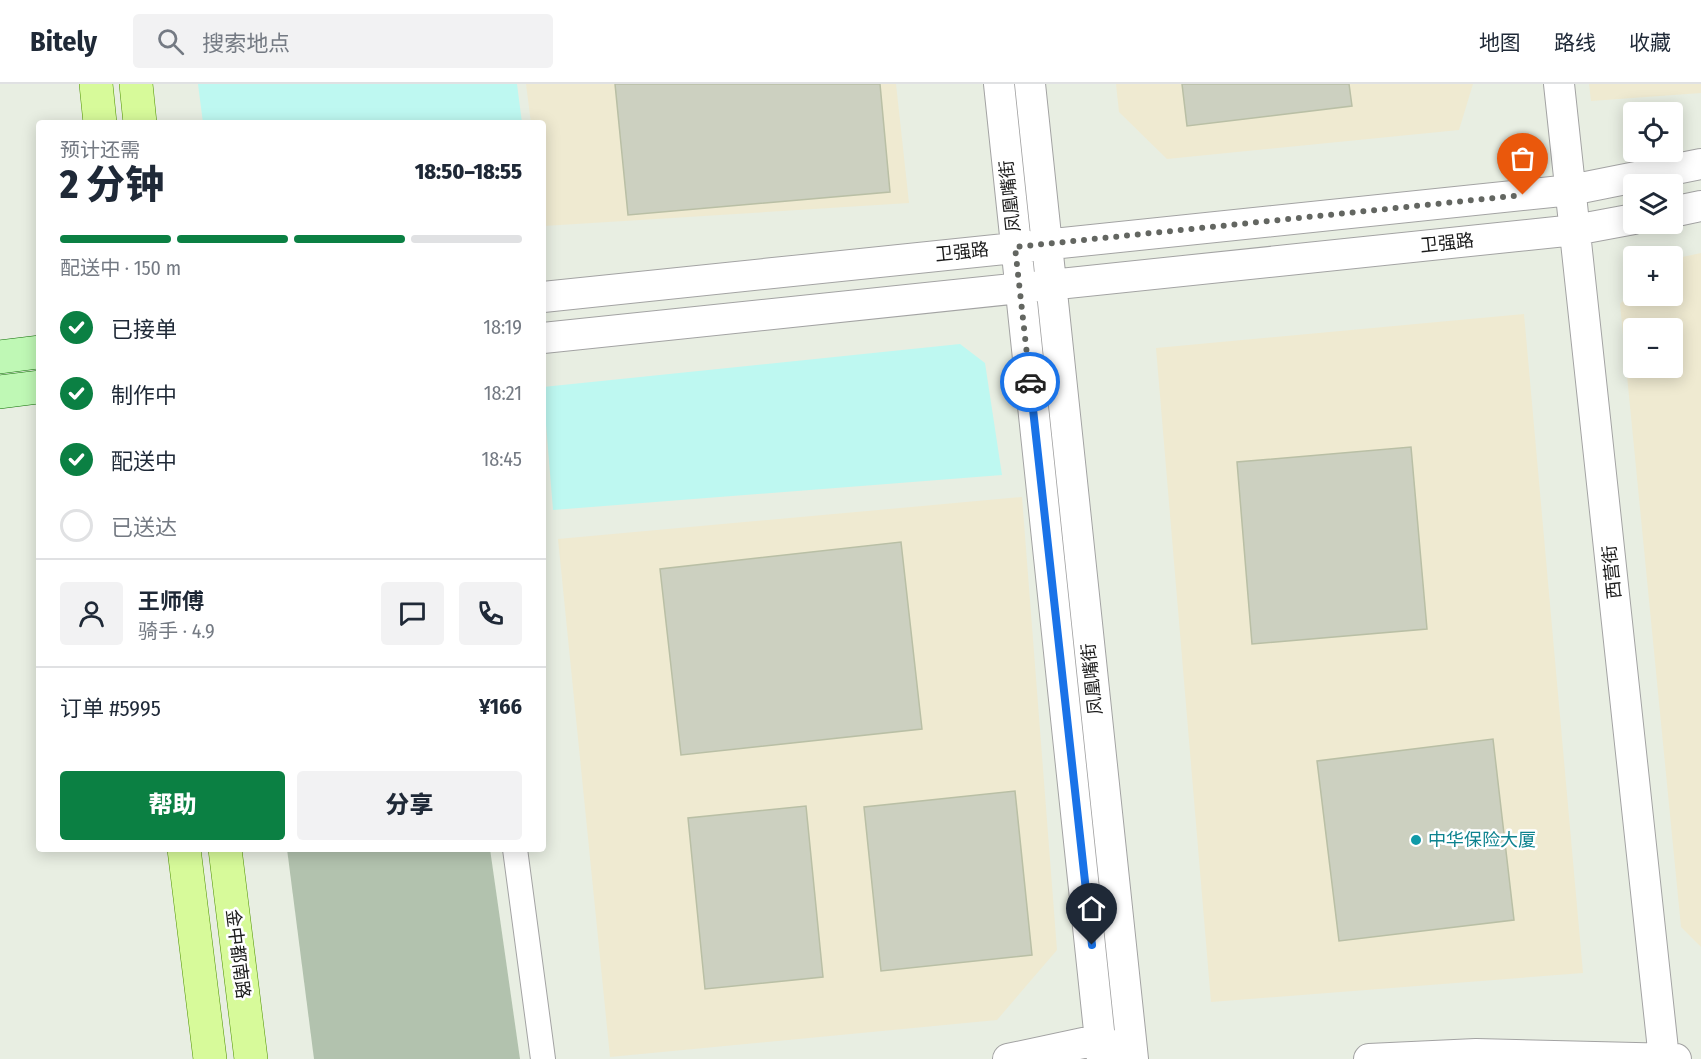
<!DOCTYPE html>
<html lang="zh">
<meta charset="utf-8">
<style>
:root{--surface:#fff;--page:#f2f2f3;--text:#1f2937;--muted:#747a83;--line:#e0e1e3;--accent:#0b8043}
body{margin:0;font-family:"Fira Sans Condensed","Noto Sans SC",sans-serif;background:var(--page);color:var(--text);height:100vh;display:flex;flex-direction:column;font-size:22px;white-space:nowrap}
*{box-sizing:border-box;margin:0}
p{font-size:20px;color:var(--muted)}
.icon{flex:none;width:33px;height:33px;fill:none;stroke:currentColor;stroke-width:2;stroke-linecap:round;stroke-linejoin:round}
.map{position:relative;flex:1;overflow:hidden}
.drawer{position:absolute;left:36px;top:36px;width:510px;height:732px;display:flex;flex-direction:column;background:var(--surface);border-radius:6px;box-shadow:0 3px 15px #0003}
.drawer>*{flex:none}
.fabs{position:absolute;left:1623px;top:18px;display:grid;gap:12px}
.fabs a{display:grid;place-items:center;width:60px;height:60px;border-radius:6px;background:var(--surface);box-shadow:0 3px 15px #0003;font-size:30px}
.pin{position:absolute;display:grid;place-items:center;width:51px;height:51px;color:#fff;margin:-62px -26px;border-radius:50% 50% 50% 0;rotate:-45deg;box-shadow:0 0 6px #0007}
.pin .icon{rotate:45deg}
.courier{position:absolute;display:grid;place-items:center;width:60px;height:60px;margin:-30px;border:4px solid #1a73e8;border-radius:50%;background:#fff;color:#222;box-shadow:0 2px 8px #0007}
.overview em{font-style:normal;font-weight:800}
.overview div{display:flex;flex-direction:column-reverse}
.overview{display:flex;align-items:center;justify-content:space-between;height:102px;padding:0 24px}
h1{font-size:39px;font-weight:800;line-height:45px}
.bar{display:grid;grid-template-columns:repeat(4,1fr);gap:9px 6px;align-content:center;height:72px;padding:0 24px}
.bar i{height:8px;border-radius:4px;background:var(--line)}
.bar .on{background:var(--accent)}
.bar p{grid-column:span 4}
.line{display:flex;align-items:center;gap:15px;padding:0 24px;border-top:2px solid var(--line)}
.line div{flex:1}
.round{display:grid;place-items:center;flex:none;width:63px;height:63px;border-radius:6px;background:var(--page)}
ol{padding:0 24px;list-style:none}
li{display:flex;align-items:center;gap:18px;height:66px}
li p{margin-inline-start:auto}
li .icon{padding:6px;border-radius:50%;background:var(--accent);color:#fff;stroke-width:4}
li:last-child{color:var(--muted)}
li i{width:33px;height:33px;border:3px solid var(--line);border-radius:50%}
.action{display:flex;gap:12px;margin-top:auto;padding:12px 24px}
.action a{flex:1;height:69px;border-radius:6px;background:var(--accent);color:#fff;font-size:24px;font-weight:800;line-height:69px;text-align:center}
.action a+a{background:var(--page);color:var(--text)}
header{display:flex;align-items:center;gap:36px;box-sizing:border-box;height:84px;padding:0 30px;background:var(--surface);border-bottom:2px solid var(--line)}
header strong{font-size:28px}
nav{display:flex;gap:33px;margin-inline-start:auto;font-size:21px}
.search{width:420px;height:54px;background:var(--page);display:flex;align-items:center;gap:15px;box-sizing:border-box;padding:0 21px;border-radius:6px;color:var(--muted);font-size:22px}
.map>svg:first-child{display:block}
.commercial{fill:#efead1;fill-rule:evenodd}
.construction{fill:#b2c2ae}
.park{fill:#bef8f1}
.building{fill:#ccd0c0;stroke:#b9bfa5;stroke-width:1.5}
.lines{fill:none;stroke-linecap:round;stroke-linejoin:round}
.minor-casing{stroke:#a3a3a3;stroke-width:26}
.tertiary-casing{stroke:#a3a3a3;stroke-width:32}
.secondary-casing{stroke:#107006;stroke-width:34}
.primary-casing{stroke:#4e9202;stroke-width:34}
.minor{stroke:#fff;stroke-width:24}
.tertiary{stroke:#fff;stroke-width:30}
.secondary{stroke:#bff8b5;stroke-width:33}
.primary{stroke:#d7fa9a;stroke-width:33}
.done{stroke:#636661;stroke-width:6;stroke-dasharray:0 10.8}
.route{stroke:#1a73e8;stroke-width:8}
.culture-dot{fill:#0f9aa8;stroke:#fff;stroke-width:2}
.labels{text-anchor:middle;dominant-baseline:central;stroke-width:5;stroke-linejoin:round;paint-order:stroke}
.street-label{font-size:18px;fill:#1c1c1c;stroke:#fff}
.culture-label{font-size:18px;fill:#0d838f;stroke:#fff;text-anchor:start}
</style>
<header>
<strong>Bitely</strong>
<div class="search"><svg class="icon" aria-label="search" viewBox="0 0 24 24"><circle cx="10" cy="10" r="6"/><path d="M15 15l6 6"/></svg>搜索地点</div>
<nav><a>地图</a><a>路线</a><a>收藏</a></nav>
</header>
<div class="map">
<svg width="1701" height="975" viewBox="0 0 1701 975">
<rect width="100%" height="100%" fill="#e8eee2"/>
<path class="commercial" d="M 526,0 L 896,0 L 909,119 L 544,142 L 543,39 L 531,39 Z
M 1116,0 L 1473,0 L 1459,46 L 1167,75 L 1119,28 Z
M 1589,0 L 1701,0 L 1701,9 L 1591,17 Z
M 1701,169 L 1701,863 L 1681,843 L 1620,220 L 1633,206 L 1634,212 L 1672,212 L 1673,175 ZM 1634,244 L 1672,244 L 1672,284 L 1634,284 Z
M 1524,230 L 1583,889 L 1211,918 L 1156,264 Z
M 1022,413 L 1057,866 L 997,936 L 610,973 L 558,455 Z"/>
<path class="construction" d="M 287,765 L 490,765 L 520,975 L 314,975 Z"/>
<path class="park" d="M 198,0 L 517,0 L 522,39 L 203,39 Z
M 960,260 L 985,279 L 1002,391 L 553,426 L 543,303 Z"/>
<path class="building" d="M 615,0 L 880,0 L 890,108 L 628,131 Z
M 1182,0 L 1349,0 L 1352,22 L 1187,42 Z
M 1411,363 L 1427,545 L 1252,560 L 1237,378 Z
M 901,458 L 922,645 L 681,671 L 660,485 Z
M 1493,655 L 1514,836 L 1339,857 L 1317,677 Z
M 1015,707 L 1032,871 L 881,887 L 864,723 Z
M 806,722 L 823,893 L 705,905 L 688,734 Z"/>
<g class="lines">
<defs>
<path id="minor" d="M 515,765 L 543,975"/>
<path id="tertiary" d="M 999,0 L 1102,975
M 1030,0 L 1133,975
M 1559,0 L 1664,975
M 1672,128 L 1701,122
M 543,213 L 1571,106 L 1701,80
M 543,254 L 1575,146 L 1634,135
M 1008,975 L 1102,955 L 1114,968
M 1369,975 L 1476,970 L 1676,975"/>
<path id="secondary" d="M 0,273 L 39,268
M 0,308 L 39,303"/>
<path id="primary" d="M 96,0 L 100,39
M 136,0 L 140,39
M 184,765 L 210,975
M 225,765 L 251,975"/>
</defs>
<use href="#minor" class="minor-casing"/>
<use href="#tertiary" class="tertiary-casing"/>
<use href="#secondary" class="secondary-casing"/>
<use href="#primary" class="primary-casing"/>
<use href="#minor" class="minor"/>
<use href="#tertiary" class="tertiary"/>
<use href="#secondary" class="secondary"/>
<use href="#primary" class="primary"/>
</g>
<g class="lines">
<path class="done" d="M 1030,298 L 1015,163 L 1523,111"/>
<path class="route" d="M 1030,298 L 1092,861"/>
</g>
<circle class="culture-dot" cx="1416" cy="756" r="6"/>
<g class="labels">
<g class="street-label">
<text transform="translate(1010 112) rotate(-96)">凤凰嘴街</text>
<text transform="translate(1447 159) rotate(-6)">卫强路</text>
<text transform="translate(962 168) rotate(-6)">卫强路</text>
<text transform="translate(1612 488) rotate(-96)">西营街</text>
<text transform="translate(1092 595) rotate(-96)">凤凰嘴街</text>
<text transform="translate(238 870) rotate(83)">金中都南路</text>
</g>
<g class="culture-label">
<text x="1428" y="756">中华保险大厦</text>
</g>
</g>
</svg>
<div class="fabs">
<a><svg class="icon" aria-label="locate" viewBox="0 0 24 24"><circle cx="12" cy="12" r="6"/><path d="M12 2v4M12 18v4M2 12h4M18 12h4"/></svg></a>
<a><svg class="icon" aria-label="layers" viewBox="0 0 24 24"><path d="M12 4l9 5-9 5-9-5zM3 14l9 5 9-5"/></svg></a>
<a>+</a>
<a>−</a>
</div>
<div class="pin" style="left:1523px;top:111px;background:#ea580c"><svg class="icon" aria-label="bag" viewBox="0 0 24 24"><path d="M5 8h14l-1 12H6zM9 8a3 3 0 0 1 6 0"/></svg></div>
<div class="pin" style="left:1092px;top:861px;background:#1f2937"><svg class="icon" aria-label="home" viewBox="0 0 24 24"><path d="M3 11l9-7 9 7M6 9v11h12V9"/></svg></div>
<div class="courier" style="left:1030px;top:298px"><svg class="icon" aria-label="car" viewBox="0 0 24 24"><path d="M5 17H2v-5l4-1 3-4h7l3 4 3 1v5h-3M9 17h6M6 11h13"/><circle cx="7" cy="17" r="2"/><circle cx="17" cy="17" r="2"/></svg></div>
<section class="drawer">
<div class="overview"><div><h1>2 分钟</h1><p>预计还需</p></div><em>18:50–18:55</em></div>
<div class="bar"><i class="on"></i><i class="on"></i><i class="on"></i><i></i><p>配送中 · 150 m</p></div>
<ol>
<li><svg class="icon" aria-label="check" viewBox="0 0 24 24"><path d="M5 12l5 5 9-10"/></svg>已接单<p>18:19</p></li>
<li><svg class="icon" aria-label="check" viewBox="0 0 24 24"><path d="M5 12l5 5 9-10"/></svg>制作中<p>18:21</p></li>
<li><svg class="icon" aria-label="check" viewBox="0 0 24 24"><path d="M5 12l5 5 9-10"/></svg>配送中<p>18:45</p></li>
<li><i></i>已送达</li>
</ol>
<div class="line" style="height:108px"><a class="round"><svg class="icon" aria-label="person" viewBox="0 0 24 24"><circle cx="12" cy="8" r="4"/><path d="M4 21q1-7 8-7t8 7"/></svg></a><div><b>王师傅</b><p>骑手 · 4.9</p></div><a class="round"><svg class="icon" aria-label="chat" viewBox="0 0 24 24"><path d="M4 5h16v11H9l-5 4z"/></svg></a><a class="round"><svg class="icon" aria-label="phone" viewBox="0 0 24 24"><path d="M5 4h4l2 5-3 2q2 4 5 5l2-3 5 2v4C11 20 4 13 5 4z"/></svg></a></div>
<div class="line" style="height:78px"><div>订单 #5995</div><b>¥166</b></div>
<div class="action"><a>帮助</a><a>分享</a></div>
</section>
</div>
